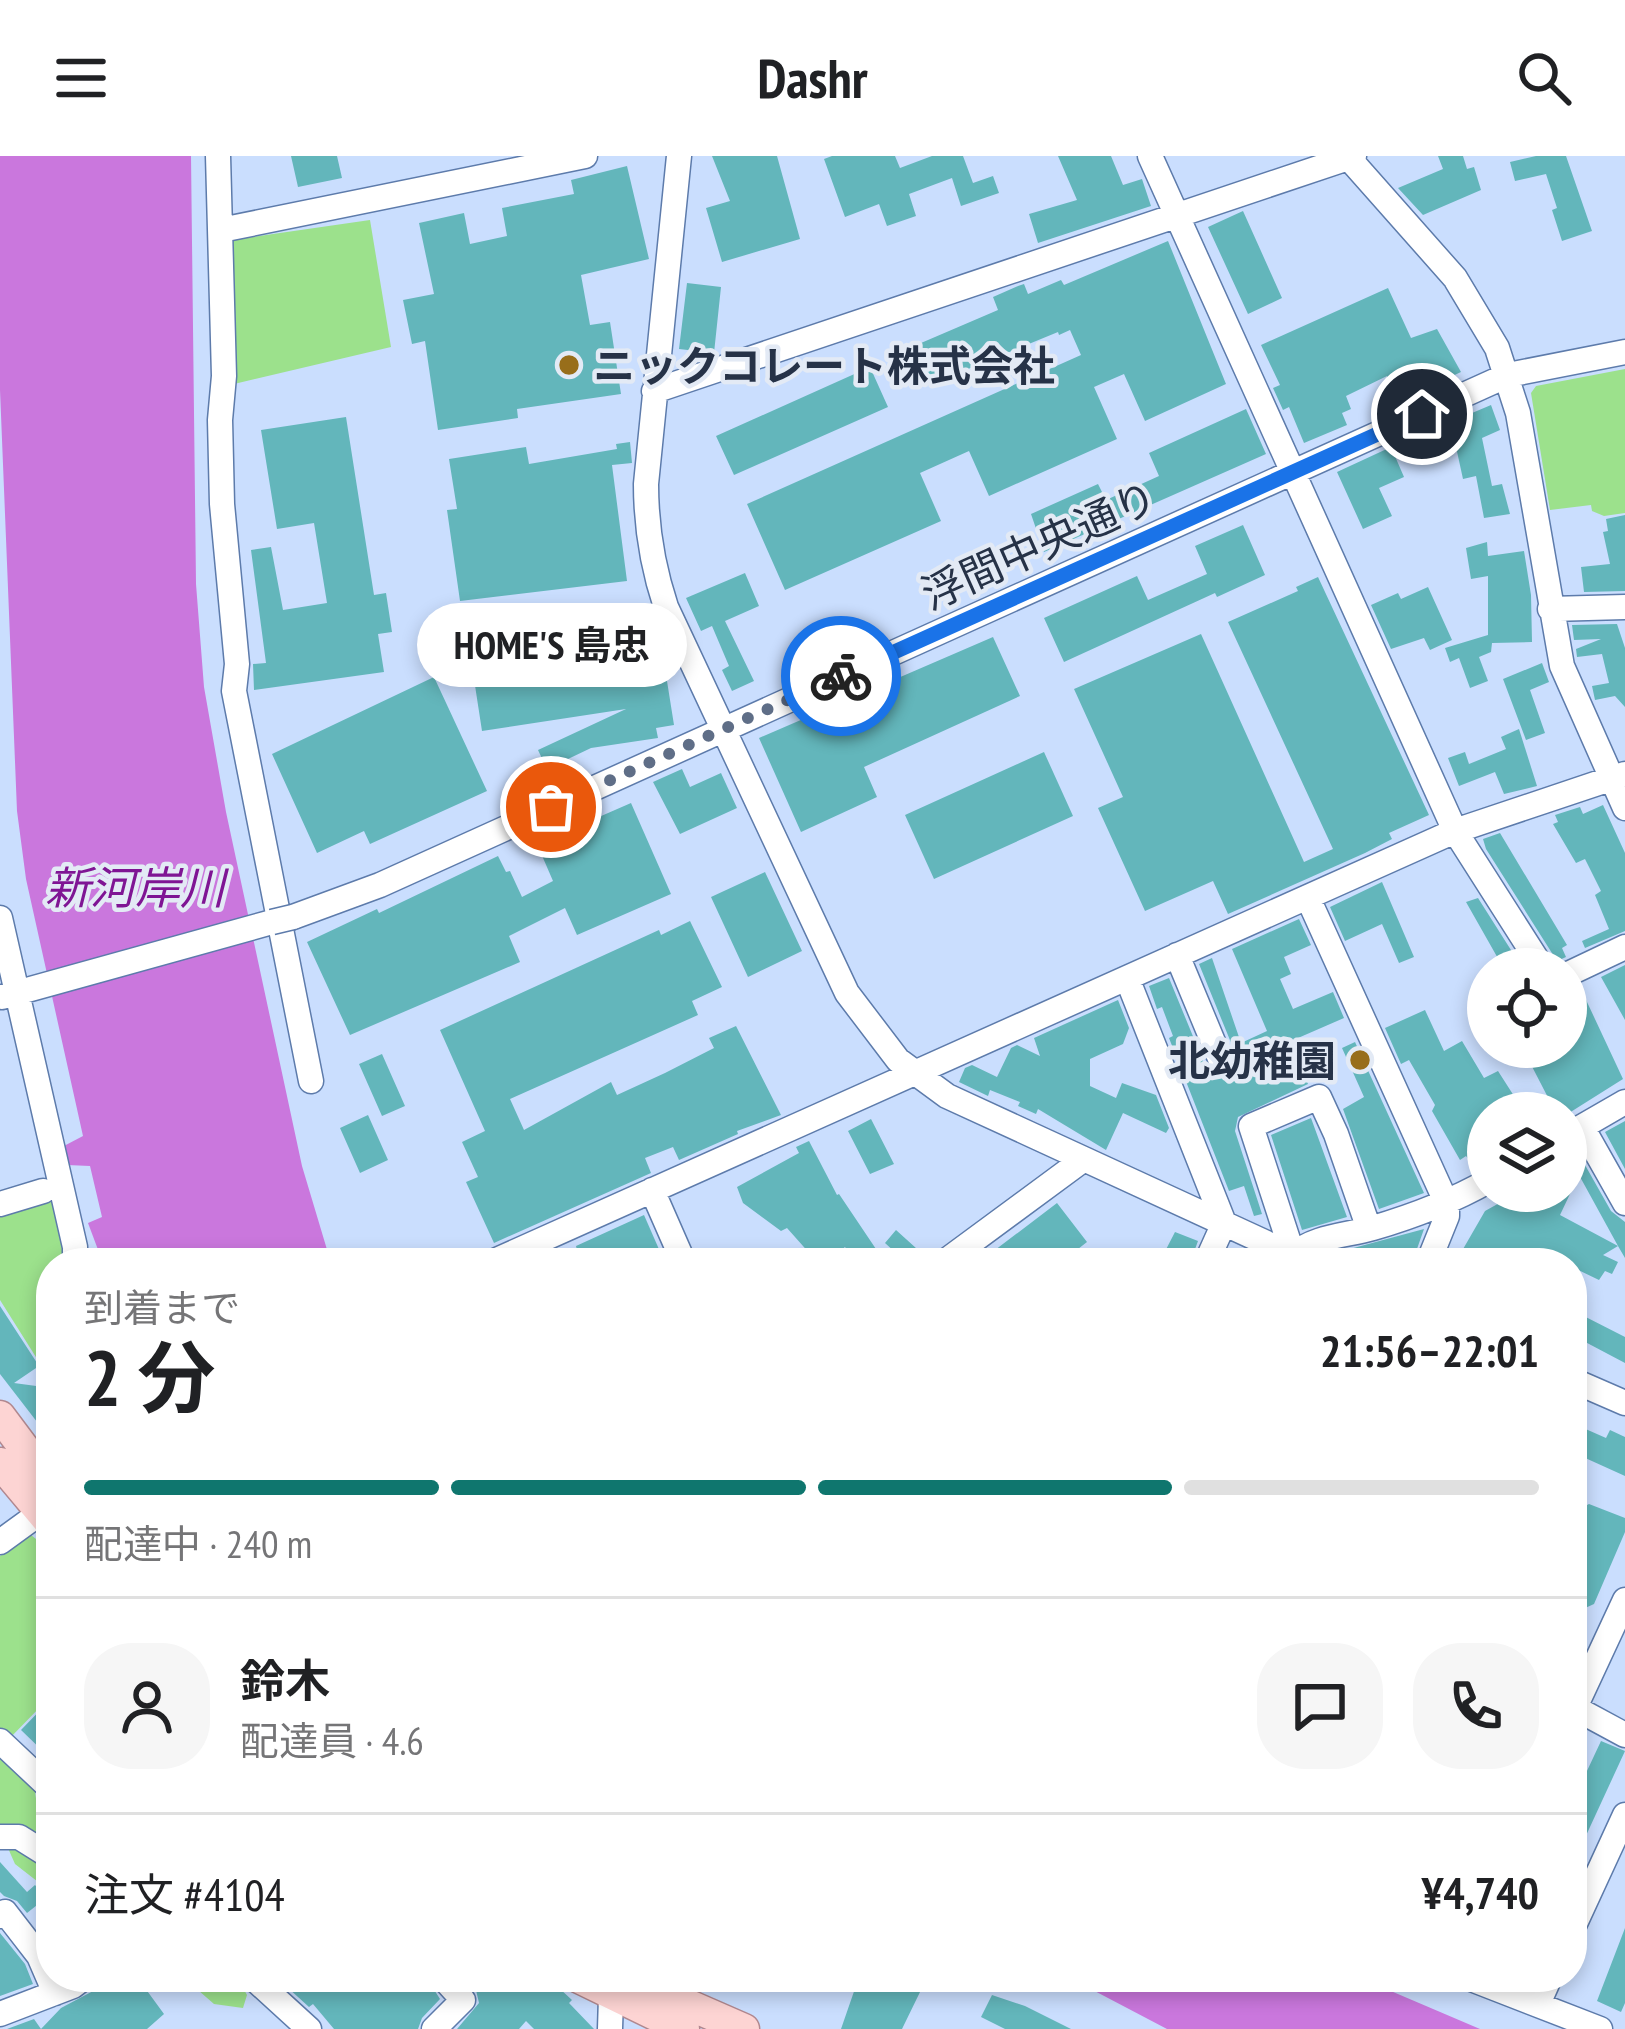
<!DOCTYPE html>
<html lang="ja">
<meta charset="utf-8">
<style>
:root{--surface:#fff;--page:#f6f6f6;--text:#202124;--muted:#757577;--line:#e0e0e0;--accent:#0f766e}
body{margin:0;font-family:"PT Sans Narrow","Noto Sans JP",sans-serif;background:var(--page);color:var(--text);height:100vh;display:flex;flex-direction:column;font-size:45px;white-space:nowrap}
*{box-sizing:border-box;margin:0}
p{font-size:39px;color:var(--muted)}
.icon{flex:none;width:66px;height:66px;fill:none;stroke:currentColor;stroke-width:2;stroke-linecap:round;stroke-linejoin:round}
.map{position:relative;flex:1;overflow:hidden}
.side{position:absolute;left:36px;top:1092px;width:1551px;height:744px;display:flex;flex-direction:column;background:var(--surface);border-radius:48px;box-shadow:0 6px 18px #0003}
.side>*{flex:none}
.buttons{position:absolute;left:1467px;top:792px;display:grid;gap:24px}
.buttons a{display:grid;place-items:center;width:120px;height:120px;border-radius:50%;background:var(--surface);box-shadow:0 6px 18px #0003;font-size:60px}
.pin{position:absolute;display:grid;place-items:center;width:102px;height:102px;color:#fff;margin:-51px;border:6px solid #fff;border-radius:50%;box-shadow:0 3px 12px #0007}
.courier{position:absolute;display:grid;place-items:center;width:120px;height:120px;margin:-60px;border:9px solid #1a73e8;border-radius:50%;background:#fff;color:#222;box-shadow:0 3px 15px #0007}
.bubble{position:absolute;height:84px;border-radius:42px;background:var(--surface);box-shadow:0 6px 18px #0003;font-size:39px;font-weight:700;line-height:84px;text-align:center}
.headline em{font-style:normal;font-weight:700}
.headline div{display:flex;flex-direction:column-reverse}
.headline{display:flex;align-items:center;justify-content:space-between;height:204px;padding:0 48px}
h1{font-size:78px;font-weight:700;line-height:90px}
.bar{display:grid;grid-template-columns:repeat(4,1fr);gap:18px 12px;align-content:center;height:144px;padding:0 48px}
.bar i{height:15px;border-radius:9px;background:var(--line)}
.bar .selected{background:var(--accent)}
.bar p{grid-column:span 4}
.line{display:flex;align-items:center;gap:30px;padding:0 48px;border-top:3px solid var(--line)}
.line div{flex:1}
.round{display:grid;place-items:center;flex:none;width:126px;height:126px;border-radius:48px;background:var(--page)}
header{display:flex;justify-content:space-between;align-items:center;height:156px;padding:0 48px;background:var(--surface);font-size:54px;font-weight:700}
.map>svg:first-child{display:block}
.green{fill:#9ce18c}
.water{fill:#ca77dd}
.building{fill:#63b6bb;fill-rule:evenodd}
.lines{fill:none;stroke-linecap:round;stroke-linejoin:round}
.minor-casing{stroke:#5d7bab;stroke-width:27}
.major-casing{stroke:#b1888f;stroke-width:33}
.minor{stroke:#fff;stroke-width:24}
.major{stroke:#fdd4d3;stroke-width:30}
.minor-bridge-casing{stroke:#5d7bab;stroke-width:27;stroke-linecap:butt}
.minor-bridge{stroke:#fff;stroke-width:24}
.done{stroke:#5f6e87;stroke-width:12;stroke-dasharray:0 21.6}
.route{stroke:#1a73e8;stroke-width:15}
.poi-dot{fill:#986e1a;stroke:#e3eaf5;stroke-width:4.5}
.labels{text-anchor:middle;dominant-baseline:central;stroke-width:9;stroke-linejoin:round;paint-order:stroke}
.poi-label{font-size:42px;font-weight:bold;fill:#263247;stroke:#e3eaf5;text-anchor:start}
.street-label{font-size:42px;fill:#263247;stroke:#e3eaf5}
.water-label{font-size:45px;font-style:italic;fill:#7f1594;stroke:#e3eaf5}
</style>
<header><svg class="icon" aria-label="menu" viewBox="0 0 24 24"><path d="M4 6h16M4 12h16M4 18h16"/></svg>Dashr<svg class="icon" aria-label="search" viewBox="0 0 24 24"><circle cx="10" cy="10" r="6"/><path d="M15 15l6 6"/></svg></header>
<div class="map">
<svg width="1625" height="1873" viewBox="0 0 1625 1873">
<rect width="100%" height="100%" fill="#cadefe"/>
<path class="green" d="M 370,64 L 391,191 L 234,228 L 232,84 Z
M 1625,213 L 1625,357 L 1604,360 L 1592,355 L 1591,349 L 1550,354 L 1531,237 L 1536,230 Z
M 54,1042 L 73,1107 L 51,1107 L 51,1225 L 0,1144 L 0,1060 Z
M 31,1379 L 51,1395 L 51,1551 L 45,1546 L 9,1583 L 0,1575 L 0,1400 Z
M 0,1602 L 14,1607 L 34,1629 L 38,1656 L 51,1673 L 51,1736 L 15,1708 L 0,1674 Z
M 183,1821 L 237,1821 L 247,1839 L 243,1852 L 214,1848 Z"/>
<path class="water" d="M 0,0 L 191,0 L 196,428 L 204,531 L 226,656 L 302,1010 L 331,1107 L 103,1107 L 88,1067 L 102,1061 L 90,1010 L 67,1009 L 62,991 L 83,980 L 26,723 L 17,655 L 0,234 Z
M 1068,1821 L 1358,1821 L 1480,1873 L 1167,1873 Z"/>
<path class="building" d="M 291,0 L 337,0 L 342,22 L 298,31 Z
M 712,0 L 777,0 L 800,83 L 722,106 L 706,52 L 730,45 Z
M 832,0 L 895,0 L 900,12 L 932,0 L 963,0 L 973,27 L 993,20 L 999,37 L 961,50 L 952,22 L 909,38 L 916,60 L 887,70 L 879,48 L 845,61 L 824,3 Z
M 1058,0 L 1111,0 L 1123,29 L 1142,23 L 1151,50 L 1038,87 L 1029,58 L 1077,44 Z
M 1438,0 L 1463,0 L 1467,13 L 1474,11 L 1481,34 L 1423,59 L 1398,32 L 1443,13 Z
M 1536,0 L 1566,0 L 1592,75 L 1562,85 L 1552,54 L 1557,52 L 1546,18 L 1515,25 L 1510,6 Z
M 627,10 L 649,103 L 581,119 L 590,169 L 610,166 L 621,238 L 517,253 L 518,262 L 438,274 L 425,185 L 412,188 L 403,144 L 434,138 L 419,67 L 464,57 L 470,88 L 507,80 L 502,52 L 574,38 L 571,24 Z
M 1243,55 L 1282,142 L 1248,158 L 1208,71 Z
M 1168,85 L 1226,228 L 1145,265 L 1124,218 L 1094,231 L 1117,283 L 989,340 L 969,295 L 920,317 L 941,365 L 785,434 L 747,348 L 1081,199 L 1070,174 L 1059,179 L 1058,176 L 924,231 L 907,193 L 998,154 L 993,141 L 1018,130 L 1024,128 L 1028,138 L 1061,124 L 1064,129 Z
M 687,127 L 721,131 L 714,197 L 679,193 Z
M 1388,132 L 1411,182 L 1437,173 L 1461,216 L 1399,245 L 1387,220 L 1346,240 L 1351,253 L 1342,257 L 1347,269 L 1304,287 L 1289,251 L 1283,254 L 1273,232 L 1280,229 L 1261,189 Z
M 870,211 L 888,251 L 734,319 L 716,280 Z
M 1491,249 L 1500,274 L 1482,282 L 1492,330 L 1502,328 L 1510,358 L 1484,362 L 1476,320 L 1463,323 L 1456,291 L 1431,303 L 1420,279 Z
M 1246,253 L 1266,298 L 1044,396 L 1031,358 L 1098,328 L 1106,344 L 1159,320 L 1149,297 Z
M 346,261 L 374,439 L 386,437 L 392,476 L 378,478 L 384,516 L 254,534 L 253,508 L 266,507 L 251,394 L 271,391 L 283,454 L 327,447 L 314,367 L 277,373 L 261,274 Z
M 630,286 L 632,307 L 612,309 L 627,425 L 460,445 L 447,354 L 457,353 L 449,303 L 526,291 L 529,308 L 617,293 L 616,288 Z
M 1391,291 L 1404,321 L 1379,332 L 1392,360 L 1363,373 L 1337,316 Z
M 1625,359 L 1625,435 L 1584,436 L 1581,411 L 1610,408 L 1603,376 L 1608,375 L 1606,363 Z
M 1243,369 L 1265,419 L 1217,441 L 1215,437 L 1064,506 L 1044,462 L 1137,420 L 1148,444 L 1207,418 L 1195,390 Z
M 1487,386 L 1488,400 L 1524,395 L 1531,439 L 1532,486 L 1492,487 L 1491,496 L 1479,501 L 1488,525 L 1470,532 L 1459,502 L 1450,506 L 1445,492 L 1488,479 L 1488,420 L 1471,423 L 1466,392 Z
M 745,417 L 759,450 L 725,465 L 754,525 L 732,535 L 722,514 L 729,510 L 712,470 L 701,475 L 686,442 Z
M 1318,421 L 1429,659 L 1389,677 L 1392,683 L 1365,697 L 1228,758 L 1213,725 L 1145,755 L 1098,652 L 1123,641 L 1074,533 L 1201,478 L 1304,706 L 1333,693 L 1228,466 L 1298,435 L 1296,431 Z
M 1428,431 L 1452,484 L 1430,494 L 1424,482 L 1391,493 L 1371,449 L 1398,437 L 1401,443 Z
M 650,457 L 661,526 L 667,525 L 674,569 L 656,572 L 658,582 L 591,592 L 547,613 L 538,594 L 626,553 L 482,575 L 468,484 Z
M 1617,468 L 1625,492 L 1625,551 L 1615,540 L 1595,544 L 1592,530 L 1609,527 L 1602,498 L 1577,501 L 1576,493 L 1601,483 L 1574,484 L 1572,469 Z
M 993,481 L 1020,540 L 864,611 L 877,641 L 801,676 L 759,582 Z
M 1542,507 L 1549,526 L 1530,534 L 1545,577 L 1526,584 L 1503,523 Z
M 434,521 L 487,635 L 370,688 L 364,675 L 317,697 L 272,598 Z
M 1519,573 L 1537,630 L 1504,638 L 1495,616 L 1459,630 L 1448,602 L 1465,596 L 1469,608 L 1506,593 L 1501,581 Z
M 1044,596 L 1073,660 L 934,723 L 905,659 Z
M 682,613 L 690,631 L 721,617 L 737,652 L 680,678 L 653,626 Z
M 631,647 L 671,738 L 577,779 L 565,752 L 509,780 L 520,806 L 350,879 L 307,786 L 377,753 L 379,757 L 498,700 L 506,716 L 510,715 L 522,741 L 553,725 L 537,688 Z
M 1603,649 L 1625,697 L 1625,775 L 1585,792 L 1582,785 L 1609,773 L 1595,739 L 1601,735 L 1585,703 L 1576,707 L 1553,668 L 1558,666 L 1555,659 L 1580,651 L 1583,658 Z
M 1500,677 L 1567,789 L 1562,792 L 1566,801 L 1557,805 L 1486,693 L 1483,683 Z
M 765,716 L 802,795 L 748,821 L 711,741 Z
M 1382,726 L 1414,801 L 1399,807 L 1382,768 L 1345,785 L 1330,751 Z
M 1478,742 L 1523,813 L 1504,813 L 1466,746 Z
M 1299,763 L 1311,789 L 1284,801 L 1291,818 L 1280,823 L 1293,853 L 1333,836 L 1344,862 L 1298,882 L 1308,905 L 1300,908 L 1308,928 L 1238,961 L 1235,975 L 1262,1058 L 1254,1060 L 1244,1030 L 1229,1035 L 1169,882 L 1173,880 L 1162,851 L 1157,853 L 1149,830 L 1169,822 L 1206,912 L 1218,921 L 1228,920 L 1237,908 L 1236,899 L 1199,808 L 1212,802 L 1241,887 L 1267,875 L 1232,793 Z
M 690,765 L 722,831 L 692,845 L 698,859 L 510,943 L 524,974 L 611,926 L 617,939 L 665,917 L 714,892 L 709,882 L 736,870 L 781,959 L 737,975 L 738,978 L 679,1004 L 673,991 L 645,1002 L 651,1017 L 494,1087 L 466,1026 L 478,1021 L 462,986 L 485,975 L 440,874 L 659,774 L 661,779 Z
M 1625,809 L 1625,864 L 1601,821 Z
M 1580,831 L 1623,923 L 1569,957 L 1556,957 L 1522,891 L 1566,891 L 1566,835 Z
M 1118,844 L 1129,872 L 1123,888 L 1090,903 L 1090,930 L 1116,942 L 1122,927 L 1156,939 L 1169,972 L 1166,977 L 1123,957 L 1106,994 L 1038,953 L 1036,958 L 1018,950 L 1020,946 L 990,934 L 988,940 L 959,926 L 965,912 L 972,909 L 997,921 L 1011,892 L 1017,889 L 1040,900 L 1034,882 Z
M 1425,854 L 1444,895 L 1462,885 L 1484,922 L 1498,915 L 1514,940 L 1494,951 L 1495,957 L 1488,957 L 1488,999 L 1472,1008 L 1466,1000 L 1460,1004 L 1432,955 L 1435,949 L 1409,904 L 1401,908 L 1385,872 Z
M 1355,886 L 1424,1037 L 1379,1053 L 1343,953 L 1364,941 L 1342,892 Z
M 382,898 L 405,950 L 382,960 L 359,908 Z
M 368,959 L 388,1004 L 360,1017 L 340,972 Z
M 1311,962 L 1347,1061 L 1302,1074 L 1271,979 Z
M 871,963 L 894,1008 L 870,1018 L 848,975 Z
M 1625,965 L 1625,1013 L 1605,976 Z
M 809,985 L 837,1039 L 839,1038 L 880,1099 L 869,1107 L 862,1107 L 856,1098 L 852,1101 L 845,1091 L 826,1107 L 801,1107 L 811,1099 L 787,1072 L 781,1075 L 743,1047 L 737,1031 L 799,997 L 796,991 Z
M 1576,993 L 1611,1055 L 1625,1066 L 1625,1102 L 1618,1090 L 1603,1099 L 1618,1106 L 1612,1118 L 1605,1115 L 1599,1124 L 1572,1111 L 1572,1107 L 1540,1095 L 1533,1107 L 1455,1107 L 1485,1055 L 1521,1035 L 1566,1035 L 1566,996 ZM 1579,1019 L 1618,1090 L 1560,1059 Z
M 1057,1047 L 1087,1086 L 1060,1107 L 978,1107 Z
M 644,1059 L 665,1107 L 580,1107 L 576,1090 Z
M 1424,1073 L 1412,1107 L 1357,1107 L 1335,1097 Z
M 896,1074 L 927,1102 L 927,1107 L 907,1107 L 885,1087 Z
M 1175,1076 L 1198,1085 L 1190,1107 L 1159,1107 Z
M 0,1150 L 39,1210 L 14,1227 L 51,1232 L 51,1284 L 0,1218 Z
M 1572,1154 L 1625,1181 L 1625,1207 L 1572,1179 Z
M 1572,1267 L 1606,1282 L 1610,1274 L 1625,1281 L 1625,1320 L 1572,1296 Z
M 1589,1348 L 1625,1362 L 1625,1376 L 1594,1448 L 1583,1453 L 1572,1448 L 1572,1373 L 1583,1351 Z
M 51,1543 L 51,1603 L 21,1574 Z
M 1601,1585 L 1625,1595 L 1572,1710 L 1572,1647 Z
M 0,1706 L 27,1736 L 35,1729 L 46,1742 L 27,1757 L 17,1745 L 4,1740 L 0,1736 Z
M 1625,1772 L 1625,1847 L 1621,1856 L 1597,1845 Z
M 0,1777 L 25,1808 L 33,1828 L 0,1840 Z
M 276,1821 L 426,1821 L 440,1843 L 422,1862 L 418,1873 L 334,1873 L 313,1848 L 309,1851 Z
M 464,1821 L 542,1821 L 556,1835 L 559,1832 L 572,1844 L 569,1847 L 594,1873 L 534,1873 L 526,1865 L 519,1873 L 457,1873 L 479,1847 L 476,1834 Z
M 859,1821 L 892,1821 L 921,1834 L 902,1873 L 841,1873 Z
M 101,1823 L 105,1828 L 112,1824 L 123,1836 L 135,1828 L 145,1832 L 164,1858 L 147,1873 L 7,1873 L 34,1863 L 41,1873 L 61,1852 L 95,1834 Z
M 992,1839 L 1025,1850 L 1071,1873 L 1005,1873 L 981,1861 Z"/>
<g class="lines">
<defs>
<path id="minor" d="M 218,0 L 224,220 L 220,264 L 222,348 L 237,508 L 234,535 L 311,925
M 679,0 L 646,328 C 646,372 652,409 666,451 L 847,837 L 898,904 L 947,940 L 1310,1107
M 1150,0 L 1455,675 L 1543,813
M 1347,0 L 1455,122 L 1497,192 L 1518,257 L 1562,510 L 1625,652
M 221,74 L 585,0
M 654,235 L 1354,0
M 1550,453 L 1625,451
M 1308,742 L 1447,1048 L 1447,1060 L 1428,1107
M 293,761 L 380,729 L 1508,219 L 1625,196
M 0,762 L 75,1091 L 75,1107
M 1177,799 L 1221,905
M 1566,819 L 1625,791
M 1127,822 L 1224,1067 L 1206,1107
M 2,841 L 272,766
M 1582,971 L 1625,1047
M 1566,980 L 1625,946
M 652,1034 L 684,1107
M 0,1048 L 43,1035
M 1369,1073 L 1336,978 L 1319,941 L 1251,970 L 1293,1099 C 1315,1080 1345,1080 1373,1072 C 1414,1060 1451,1046 1488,1025
M 490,1107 L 1455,675 L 1625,618
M 943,1107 L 1084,1003
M 1572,1224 L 1625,1247
M 0,1386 L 51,1349
M 1575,1552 L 1625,1579
M 1572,1558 L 1625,1444
M 0,1585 L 51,1633
M 0,1681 L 19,1681 L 51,1701
M 0,1760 L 5,1756 L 39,1800 L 55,1837
M 1572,1774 L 1625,1659
M 252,1821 L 309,1873
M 1466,1821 L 1600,1873
M 1538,1848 L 1550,1821
M 0,1858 L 73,1830 L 85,1821
M 434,1873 L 463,1844 L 442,1821
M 610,1873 L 611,1841"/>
<path id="major" d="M 0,1260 L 51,1328
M 0,1307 L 51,1368
M 577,1821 L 684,1873
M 625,1821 L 744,1873"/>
</defs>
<use href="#minor" class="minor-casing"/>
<use href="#major" class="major-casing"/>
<use href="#minor" class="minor"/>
<use href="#major" class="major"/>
<defs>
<path id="minor-bridge" d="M 272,766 L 293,761"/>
</defs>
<use href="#minor-bridge" class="minor-bridge-casing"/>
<use href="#minor-bridge" class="minor-bridge"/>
</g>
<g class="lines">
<path class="done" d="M 551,651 L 841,520"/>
<path class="route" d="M 841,520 L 1422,258"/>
</g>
<g class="poi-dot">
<circle cx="569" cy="209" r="12"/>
<circle cx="1360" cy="904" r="12"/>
</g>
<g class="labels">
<g class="poi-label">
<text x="593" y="209">ニックコレート株式会社</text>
<text x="1336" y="904" text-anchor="end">北幼稚園</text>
</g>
<g class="street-label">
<text transform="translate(1039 389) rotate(-24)">浮間中央通り</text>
</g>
<g class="water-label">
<text x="135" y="731">新河岸川</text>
</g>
</g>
</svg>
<div class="buttons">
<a><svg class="icon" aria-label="locate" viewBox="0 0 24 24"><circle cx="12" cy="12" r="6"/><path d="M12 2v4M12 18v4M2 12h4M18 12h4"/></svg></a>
<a><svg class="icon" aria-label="layers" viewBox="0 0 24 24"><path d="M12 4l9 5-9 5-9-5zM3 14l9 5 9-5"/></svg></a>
</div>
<div class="pin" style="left:551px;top:651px;background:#ea580c"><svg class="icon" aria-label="bag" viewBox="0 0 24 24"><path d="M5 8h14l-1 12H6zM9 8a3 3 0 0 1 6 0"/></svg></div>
<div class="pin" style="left:1422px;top:258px;background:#1f2937"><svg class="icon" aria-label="home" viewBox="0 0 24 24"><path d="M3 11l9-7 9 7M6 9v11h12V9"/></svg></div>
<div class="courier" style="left:841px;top:520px"><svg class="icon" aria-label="bike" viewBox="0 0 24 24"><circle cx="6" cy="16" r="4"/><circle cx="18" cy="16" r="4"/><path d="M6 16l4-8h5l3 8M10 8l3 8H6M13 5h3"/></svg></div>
<div class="bubble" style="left:417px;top:447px;width:270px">HOME'S 島忠</div>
<section class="side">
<div class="headline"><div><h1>2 分</h1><p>到着まで</p></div><em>21:56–22:01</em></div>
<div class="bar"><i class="selected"></i><i class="selected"></i><i class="selected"></i><i></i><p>配達中 · 240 m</p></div>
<div class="line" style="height:216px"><a class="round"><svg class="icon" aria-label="person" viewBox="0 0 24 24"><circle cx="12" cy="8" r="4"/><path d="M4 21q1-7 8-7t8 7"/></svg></a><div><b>鈴木</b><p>配達員 · 4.6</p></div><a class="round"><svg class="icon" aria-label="chat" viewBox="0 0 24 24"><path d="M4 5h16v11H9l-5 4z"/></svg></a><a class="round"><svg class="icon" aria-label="phone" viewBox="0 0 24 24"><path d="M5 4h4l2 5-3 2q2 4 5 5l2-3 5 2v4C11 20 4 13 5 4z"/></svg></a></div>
<div class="line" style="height:156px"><div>注文 #4104</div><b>¥4,740</b></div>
</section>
</div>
